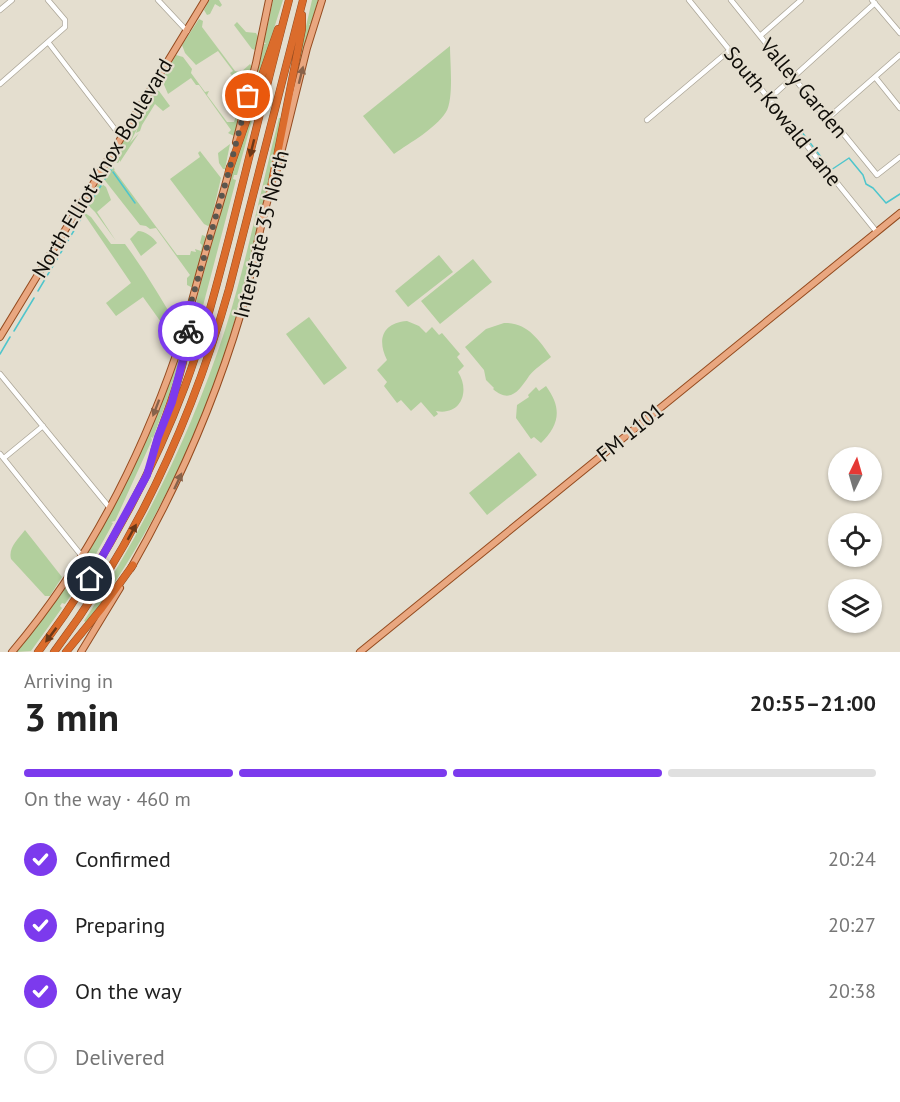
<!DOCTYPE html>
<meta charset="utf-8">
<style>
:root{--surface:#fff;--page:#f6f6f6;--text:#222;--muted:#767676;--line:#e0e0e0;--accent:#7c3aed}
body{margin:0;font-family:"PT Sans",sans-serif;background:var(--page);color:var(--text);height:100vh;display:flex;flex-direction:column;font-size:22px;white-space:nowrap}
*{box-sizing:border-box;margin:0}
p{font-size:20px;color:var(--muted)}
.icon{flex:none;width:33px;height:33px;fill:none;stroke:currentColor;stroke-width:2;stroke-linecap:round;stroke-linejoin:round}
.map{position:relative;height:652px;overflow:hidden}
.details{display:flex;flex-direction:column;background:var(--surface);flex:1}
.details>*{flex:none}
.needle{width:39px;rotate:5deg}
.fabs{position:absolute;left:828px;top:447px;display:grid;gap:12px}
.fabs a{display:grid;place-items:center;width:54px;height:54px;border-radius:50%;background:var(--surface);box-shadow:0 2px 4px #0004;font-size:30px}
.pin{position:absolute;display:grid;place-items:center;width:51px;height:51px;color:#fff;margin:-26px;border:3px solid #fff;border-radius:50%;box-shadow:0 2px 6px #0007}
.courier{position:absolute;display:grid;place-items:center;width:60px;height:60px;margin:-30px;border:4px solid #7c3aed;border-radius:50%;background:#fff;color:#222;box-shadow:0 2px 8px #0007}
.overview em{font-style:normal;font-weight:700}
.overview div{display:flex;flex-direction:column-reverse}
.overview{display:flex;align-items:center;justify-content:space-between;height:102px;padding:0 24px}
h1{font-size:39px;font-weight:700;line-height:45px}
.bar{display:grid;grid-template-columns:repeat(4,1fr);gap:9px 6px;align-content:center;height:72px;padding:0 24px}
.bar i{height:8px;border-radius:4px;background:var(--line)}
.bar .active{background:var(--accent)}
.bar p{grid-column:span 4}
ol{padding:0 24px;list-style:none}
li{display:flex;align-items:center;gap:18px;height:66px}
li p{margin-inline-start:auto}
li .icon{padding:6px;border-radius:50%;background:var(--accent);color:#fff;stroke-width:4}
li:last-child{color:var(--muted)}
li i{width:33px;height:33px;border:3px solid var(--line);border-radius:50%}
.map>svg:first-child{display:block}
.green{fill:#b2cf9d}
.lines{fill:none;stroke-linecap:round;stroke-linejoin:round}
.stream{stroke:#4ec5cc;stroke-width:1.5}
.minor-casing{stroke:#aca698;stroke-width:6}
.major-casing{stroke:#944b1f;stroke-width:8}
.highway-casing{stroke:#944b1f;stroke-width:8}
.minor{stroke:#fff;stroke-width:4.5}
.major{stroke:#e9a780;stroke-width:6}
.highway{stroke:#db6c2c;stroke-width:7}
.oneway{fill:#87624a}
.oneway2{fill:#6b3818}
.done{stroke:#5a564e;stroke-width:6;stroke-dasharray:0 10.8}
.route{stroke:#7c3aed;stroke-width:8}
.labels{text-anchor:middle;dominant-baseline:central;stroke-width:4.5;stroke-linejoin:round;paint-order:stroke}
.street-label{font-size:21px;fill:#0f0d08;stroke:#e4decf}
</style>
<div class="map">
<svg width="900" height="652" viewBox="0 0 900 652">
<rect width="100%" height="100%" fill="#e4decf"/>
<path class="green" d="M 209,0 L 219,0 L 222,5 L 220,7 L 215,4 L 210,14 L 207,15 L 204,10 Z
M 273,0 L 283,0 L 257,82 L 254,81 L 264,44 L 266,44 L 264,42 Z
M 312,0 L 318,0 L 311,24 L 309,24 L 311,26 L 297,79 L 294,79 Z
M 199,19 L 203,21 L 202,27 L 235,71 L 241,72 L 250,64 L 252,67 L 246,87 L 243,86 L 236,76 L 234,78 L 230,73 L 233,71 L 218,51 L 196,65 L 185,53 L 182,45 Z
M 237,22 L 246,32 L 256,33 L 258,37 L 255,50 L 252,49 L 234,25 Z
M 450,46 C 450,62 454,99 446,112 C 435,129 411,142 394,154 L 363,116 Z
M 176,55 L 183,57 L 192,69 L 191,73 L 205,92 L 209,91 L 207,95 L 227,122 L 234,122 L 242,96 L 244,99 L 234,136 L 228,133 L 231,130 L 199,85 L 196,85 L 191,78 L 168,94 L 162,80 Z
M 155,90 L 159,91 L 170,106 L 163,111 L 155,104 L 142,125 L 140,131 L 136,133 L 138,127 L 130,143 L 139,133 L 120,162 L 120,160 L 118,163 L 115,162 L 114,157 Z
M 254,104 L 256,106 L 237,175 L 234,175 L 233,179 L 236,180 L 199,321 L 196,321 L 198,323 L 183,371 L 198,294 L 231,175 Z
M 279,118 L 282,118 L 280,130 C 265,196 252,264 232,330 C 201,435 151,534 87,623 L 84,621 C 143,531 191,434 225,330 C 247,261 261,188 279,118 Z
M 230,144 L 225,169 L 223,169 L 219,163 L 218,153 Z
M 200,151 L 221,178 L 210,225 L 208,226 L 204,224 L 170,179 L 200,157 L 198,153 Z
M 109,166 L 115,169 L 114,170 L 177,255 L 190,255 L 191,251 L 196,252 L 195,249 L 201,251 L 202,245 L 200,243 L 202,235 L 205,236 L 206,243 L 193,283 L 194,286 L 191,287 L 187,285 L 187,278 L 190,275 L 156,228 L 150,229 L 146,226 L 140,225 L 103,178 Z
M 101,183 L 106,187 L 111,200 L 97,212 L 116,241 L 95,212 L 87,204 L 98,184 Z
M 82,211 L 91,217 L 111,244 L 125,244 C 145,271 162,300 180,330 L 176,343 L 143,297 L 116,316 L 106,303 L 131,283 Z
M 138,231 C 145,231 153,237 157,243 L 141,256 L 130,239 Z
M 439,255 L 453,272 L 408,307 L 395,291 Z
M 473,259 L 492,282 L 440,324 L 421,301 Z
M 309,317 L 347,368 L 324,385 L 286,334 Z
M 407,321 L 419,326 L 426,333 L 432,327 L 439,335 L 442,333 L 460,354 L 457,357 L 464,366 L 458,372 C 470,390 462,416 436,411 L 438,414 L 434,417 L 421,402 L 411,411 L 401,400 L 397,403 L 384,386 L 387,382 L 377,370 L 387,360 C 377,340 382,323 407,321 Z
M 504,323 C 527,322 539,340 551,357 C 544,363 534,369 529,376 C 519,391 510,404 493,389 L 494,388 L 486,380 L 484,370 L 465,347 L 486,329 Z
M 180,354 L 181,355 L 170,392 L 153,438 L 151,437 L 152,440 L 115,521 L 111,522 L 113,523 C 98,551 83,578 65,604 L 62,603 L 60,606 L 62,608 L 31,651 L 16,652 C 90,564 142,462 180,354 Z
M 546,386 C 562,408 560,424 541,443 L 534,437 L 531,439 L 516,418 L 517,405 L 529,397 L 528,395 L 536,387 L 539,391 Z
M 519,452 L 537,475 L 487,515 L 469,493 Z
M 25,530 L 62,577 L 50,596 L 45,596 L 11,559 C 8,548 18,539 25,530 Z"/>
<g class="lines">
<path class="stream" d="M 801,131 L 831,170 L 849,158 L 863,175 L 866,184 L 873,188 L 886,203 L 900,194
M 113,172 L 135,203
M 105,179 L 113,167
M 88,206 L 102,184
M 38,291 L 85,212
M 14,331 L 34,298
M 0,354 L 10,337"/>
<defs>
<path id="minor" d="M 158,0 L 187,31
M 689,0 L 876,231
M 731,0 L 827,119 L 842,132 L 877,175 L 900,157
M 872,0 L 900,33
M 0,10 L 12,0
M 760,36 L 801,0
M 48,42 L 121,137
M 875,77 L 900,108
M 0,84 L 65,27 L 65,20 L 48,0
M 769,99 L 875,3
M 827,119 L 900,55
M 647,120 L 730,50
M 0,374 L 109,507
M 0,454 L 81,555
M 4,458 L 43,426"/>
<path id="major" d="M 236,142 L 256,63 L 269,0
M 276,173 L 307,48 L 322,0
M 0,337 L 205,0
M 131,568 C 178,486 214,404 241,313 C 253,272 258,229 271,189
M 12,652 C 85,566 139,462 176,355 C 187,322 195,288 205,254 C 213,225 223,196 230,167
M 81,652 L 120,588
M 360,652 L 900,213"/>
<path id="highway" d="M 229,171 L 278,29
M 270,192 L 302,29 L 302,15
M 154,452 C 163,418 194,353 186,320
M 38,652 C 99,570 149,482 185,386 C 203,338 216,288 229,238 C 249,159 268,79 289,0
M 54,652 C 136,543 192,420 229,289 L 303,0
M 66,652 L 102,608 L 133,565"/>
</defs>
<use href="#minor" class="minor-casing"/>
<use href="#major" class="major-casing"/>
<use href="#highway" class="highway-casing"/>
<use href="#minor" class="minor"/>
<use href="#major" class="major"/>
<use href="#highway" class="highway"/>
</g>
<defs><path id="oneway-solid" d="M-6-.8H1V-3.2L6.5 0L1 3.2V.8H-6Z" transform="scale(1.5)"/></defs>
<g class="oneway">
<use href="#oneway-solid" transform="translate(301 75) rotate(-76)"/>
<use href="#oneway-solid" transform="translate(156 408) rotate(111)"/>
<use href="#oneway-solid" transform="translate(178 481) rotate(-65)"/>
</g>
<g class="oneway2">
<use href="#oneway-solid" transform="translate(252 148) rotate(104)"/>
<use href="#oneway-solid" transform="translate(132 532) rotate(-61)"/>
<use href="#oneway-solid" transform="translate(51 635) rotate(127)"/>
</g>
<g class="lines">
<path class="done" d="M 188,331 L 186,320 L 229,171 L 248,96"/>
<path class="route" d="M 90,579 L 147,475 L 158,437 L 172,402 L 185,352 L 188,331"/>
</g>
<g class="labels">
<g class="street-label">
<text transform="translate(804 88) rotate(50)">Valley Garden</text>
<text transform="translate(783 116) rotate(51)">South Kowald Lane</text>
<text transform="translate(102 168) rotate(-59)">North Elliot Knox Boulevard</text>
<text transform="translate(261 234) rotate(-76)">Interstate 35 North</text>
<text transform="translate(630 432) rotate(-39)">FM 1101</text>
</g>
</g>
</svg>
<div class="fabs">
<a><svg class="needle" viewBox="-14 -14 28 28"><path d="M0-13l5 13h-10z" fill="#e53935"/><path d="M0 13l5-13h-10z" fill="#767676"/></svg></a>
<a><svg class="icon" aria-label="locate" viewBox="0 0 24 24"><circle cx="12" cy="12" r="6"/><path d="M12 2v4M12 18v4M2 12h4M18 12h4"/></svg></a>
<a><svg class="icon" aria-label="layers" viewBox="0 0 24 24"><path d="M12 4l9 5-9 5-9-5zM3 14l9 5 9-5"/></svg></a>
</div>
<div class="pin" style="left:248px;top:96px;background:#ea580c"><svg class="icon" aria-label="bag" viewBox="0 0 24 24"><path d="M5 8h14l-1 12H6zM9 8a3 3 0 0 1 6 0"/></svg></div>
<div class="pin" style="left:90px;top:579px;background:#1f2937"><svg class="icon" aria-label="home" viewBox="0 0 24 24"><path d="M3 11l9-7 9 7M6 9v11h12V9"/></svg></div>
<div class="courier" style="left:188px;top:331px"><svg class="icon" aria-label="bike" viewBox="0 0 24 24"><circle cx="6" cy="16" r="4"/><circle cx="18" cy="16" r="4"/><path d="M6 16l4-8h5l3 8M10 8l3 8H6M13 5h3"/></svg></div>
</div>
<section class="details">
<div class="overview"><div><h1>3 min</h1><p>Arriving in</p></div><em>20:55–21:00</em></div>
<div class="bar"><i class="active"></i><i class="active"></i><i class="active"></i><i></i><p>On the way · 460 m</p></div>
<ol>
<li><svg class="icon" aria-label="check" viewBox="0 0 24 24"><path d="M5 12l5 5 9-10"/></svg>Confirmed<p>20:24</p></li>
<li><svg class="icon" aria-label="check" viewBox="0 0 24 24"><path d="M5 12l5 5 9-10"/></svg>Preparing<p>20:27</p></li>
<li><svg class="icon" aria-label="check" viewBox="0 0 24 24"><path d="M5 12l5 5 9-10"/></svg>On the way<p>20:38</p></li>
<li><i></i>Delivered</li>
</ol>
</section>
